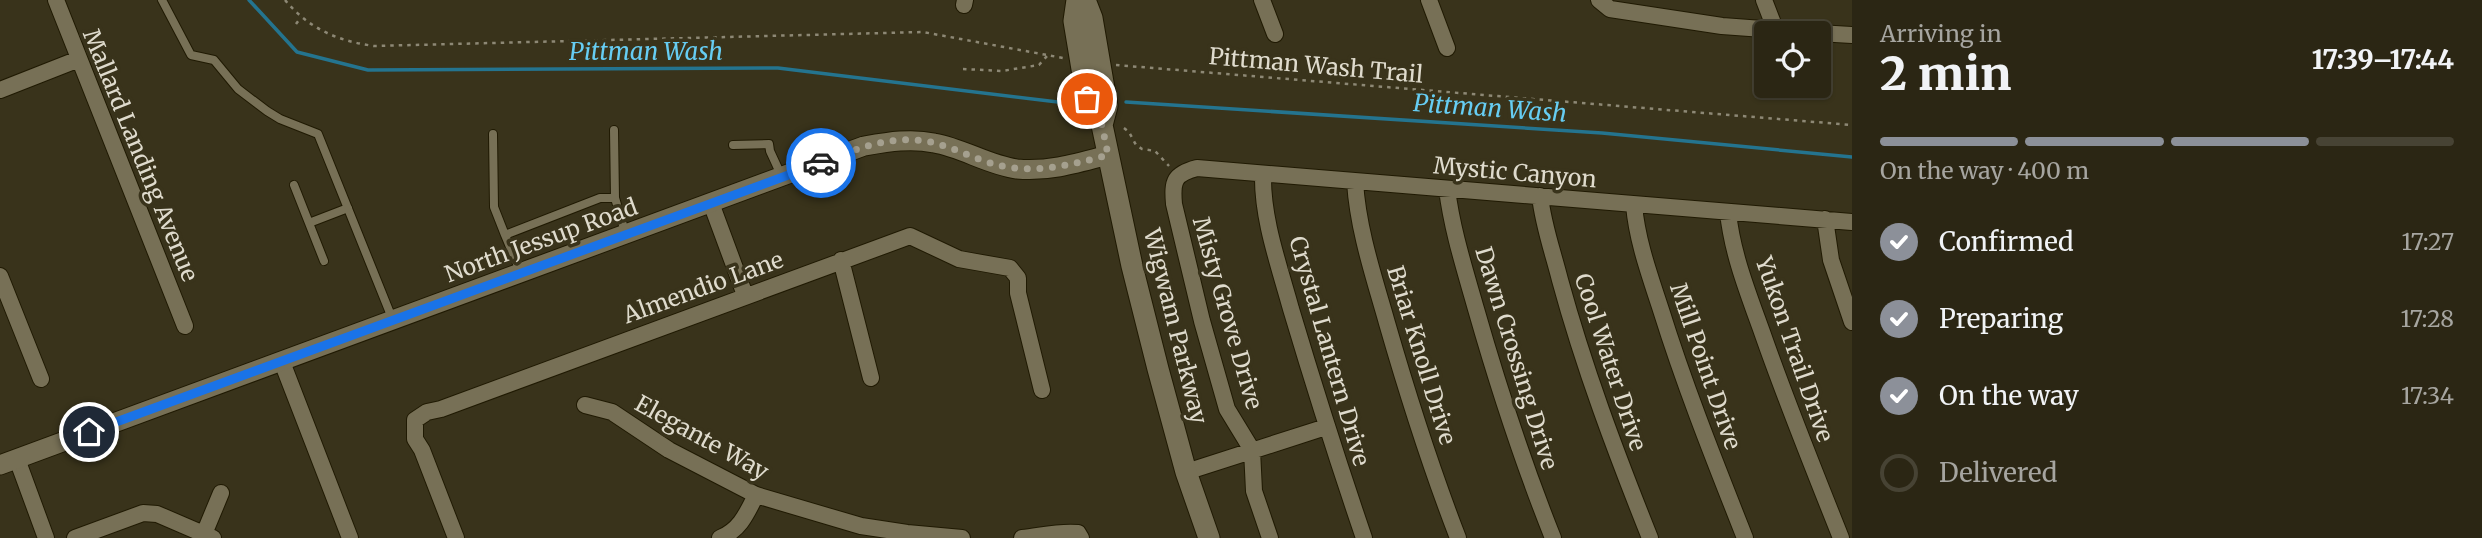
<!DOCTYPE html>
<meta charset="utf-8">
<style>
:root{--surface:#2b2614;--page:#332e1d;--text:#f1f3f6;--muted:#a6a5a0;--line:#474334;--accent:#8c9099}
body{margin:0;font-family:Merriweather,serif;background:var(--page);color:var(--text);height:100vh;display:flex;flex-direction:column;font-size:26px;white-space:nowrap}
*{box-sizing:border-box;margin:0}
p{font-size:23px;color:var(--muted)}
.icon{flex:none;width:38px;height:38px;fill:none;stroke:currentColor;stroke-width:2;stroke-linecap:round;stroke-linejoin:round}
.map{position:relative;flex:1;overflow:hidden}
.side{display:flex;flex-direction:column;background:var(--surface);width:630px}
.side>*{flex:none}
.controls{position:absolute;left:1754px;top:21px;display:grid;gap:14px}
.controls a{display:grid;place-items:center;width:77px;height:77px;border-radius:7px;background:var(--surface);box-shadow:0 2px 5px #0004,0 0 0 2px var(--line);font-size:35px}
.pin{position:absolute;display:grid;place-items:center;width:60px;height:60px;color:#fff;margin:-30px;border:4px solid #fff;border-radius:50%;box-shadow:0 2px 7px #0007}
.courier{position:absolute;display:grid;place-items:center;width:70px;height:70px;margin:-35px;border:5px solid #1a73e8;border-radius:50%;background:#fff;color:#222;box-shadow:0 2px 9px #0007}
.summary em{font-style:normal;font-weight:800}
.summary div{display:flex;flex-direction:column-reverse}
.summary{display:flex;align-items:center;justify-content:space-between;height:119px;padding:0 28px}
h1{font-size:46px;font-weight:800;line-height:52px}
.bar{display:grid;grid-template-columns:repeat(4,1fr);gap:10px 7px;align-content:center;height:84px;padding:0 28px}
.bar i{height:9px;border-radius:5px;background:var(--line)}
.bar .active{background:var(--accent)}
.bar p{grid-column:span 4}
ol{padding:0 28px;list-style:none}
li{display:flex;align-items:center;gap:21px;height:77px}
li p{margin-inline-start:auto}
li .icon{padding:7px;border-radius:50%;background:var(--accent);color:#fff;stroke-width:4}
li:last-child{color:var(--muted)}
li i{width:38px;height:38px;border:4px solid var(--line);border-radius:50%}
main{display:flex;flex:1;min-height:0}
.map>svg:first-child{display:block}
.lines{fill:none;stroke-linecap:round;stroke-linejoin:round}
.stream{stroke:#24748f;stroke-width:3.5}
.service-casing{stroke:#201a03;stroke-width:10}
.minor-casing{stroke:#201a03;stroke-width:18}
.tertiary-casing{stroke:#201a03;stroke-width:21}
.secondary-casing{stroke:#201a03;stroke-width:23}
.path{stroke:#8d8875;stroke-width:2.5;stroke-dasharray:3.5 5;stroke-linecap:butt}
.service{stroke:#777056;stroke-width:8}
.minor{stroke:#777056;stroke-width:16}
.tertiary{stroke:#777056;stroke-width:19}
.secondary{stroke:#777056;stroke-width:21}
.done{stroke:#a5a08f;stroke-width:7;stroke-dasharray:0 12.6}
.route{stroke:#1a73e8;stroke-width:9}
.labels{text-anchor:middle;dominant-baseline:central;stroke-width:7;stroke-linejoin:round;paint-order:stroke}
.street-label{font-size:23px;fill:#dfdbcd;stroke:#39331b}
.water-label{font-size:24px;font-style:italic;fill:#66cdf3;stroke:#39331b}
</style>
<main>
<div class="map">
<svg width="1852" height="538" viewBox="0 0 1852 538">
<rect width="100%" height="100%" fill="#39331b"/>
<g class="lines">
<path class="stream" d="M 249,0 L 297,52 L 368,70 L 778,68 L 1066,103
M 1126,102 L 1602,133 L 1852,157"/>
<defs>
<path id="service" d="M 162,0 L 191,55 L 214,60 L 238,89 L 267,111 L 280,119 L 318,134 L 392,318
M 614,130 L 615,198 L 625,232
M 493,134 L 494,207 L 505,235
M 733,145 L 769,144 L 770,151 L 782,177
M 294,185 L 324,261
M 309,223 L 348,208
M 521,273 L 505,235 L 600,198 L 615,198"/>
<path id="minor" d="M 56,0 L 185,326
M 1262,0 L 1275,34
M 1429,0 L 1447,48
M 1599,0 L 1610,9 L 1722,26 L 1818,33
M 1764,0 L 1776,31
M 964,5 L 965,0
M 1818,33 L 1852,35
M 0,90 L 79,59
M 1263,174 C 1262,219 1279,265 1291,309 C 1314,386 1338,462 1364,538
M 1355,182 C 1358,230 1374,277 1387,323 C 1408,396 1431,468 1458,538
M 1447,189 C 1452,230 1465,270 1476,309 C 1498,386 1523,463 1553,538
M 1540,196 C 1543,225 1553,252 1560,280 C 1584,368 1616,453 1650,538
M 711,203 L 745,295
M 1634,205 C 1637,241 1650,276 1661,310 C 1685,387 1715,462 1745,538
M 1728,212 C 1732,253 1748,293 1762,332 C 1786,401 1814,470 1841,538
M 1825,219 L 1831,260 L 1852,322
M 841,260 L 871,378
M 0,276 L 41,379
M 282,362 L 350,538
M 585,405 L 612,412 L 669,450 L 756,495 L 861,526 L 907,533 L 962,538
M 17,459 L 46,538
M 1186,472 L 1326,427
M 204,534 L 221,493
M 75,538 L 143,513 L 157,514 L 213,538
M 456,538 L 422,450 L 415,439 L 415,420 L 427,412 L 441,409 L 910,236 L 959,259 L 1010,268 L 1018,278 L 1018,293 L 1042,390
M 720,538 C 740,530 747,513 756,495
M 1022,538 C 1041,536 1059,531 1078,533 L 1081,538
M 1270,538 L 1254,491 L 1252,450 L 1227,409 L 1202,321 L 1174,204 C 1172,181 1174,174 1197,168 L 1852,222"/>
<path id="tertiary" d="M 0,465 L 864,146 C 888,142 911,138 934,143 C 963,148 988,165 1017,169 C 1049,172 1078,163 1108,155"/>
<path id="secondary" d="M 1077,0 L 1074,21 L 1087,99 L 1102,125 L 1132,266 L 1158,369 L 1186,472 L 1209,538
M 1085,0 L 1092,18 L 1107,106 L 1102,125"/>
</defs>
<use href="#service" class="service-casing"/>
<use href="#minor" class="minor-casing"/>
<use href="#tertiary" class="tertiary-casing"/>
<use href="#secondary" class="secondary-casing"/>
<path class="path" d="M 285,0 C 309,29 338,41 374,46 L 923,32 L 1063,58
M 296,24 L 301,17
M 1116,65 L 1852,125
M 963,69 L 1002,71 L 1039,65 L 1047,56
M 1124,128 L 1129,132 L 1136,145 L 1142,149 L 1155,151 L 1169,166"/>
<use href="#service" class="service"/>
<use href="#minor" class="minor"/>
<use href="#tertiary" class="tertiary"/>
<use href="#secondary" class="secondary"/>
</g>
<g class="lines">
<path class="done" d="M 821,163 C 851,151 882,138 915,140 C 940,141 963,154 987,162 C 1029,176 1067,166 1108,155 L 1102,125 L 1087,99"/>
<path class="route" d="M 89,432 L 821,163"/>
</g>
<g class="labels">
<g class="street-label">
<text transform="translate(1316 65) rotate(5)">Pittman Wash Trail</text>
<text transform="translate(141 155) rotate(68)">Mallard Landing Avenue</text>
<text transform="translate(1515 172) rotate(5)">Mystic Canyon</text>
<text transform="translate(541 240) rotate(-20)">North Jessup Road</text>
<text transform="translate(703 287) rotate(-20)">Almendio Lane</text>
<text transform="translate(1228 313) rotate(74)">Misty Grove Drive</text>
<text transform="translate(1176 326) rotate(76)">Wigwam Parkway</text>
<text transform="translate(1795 349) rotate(71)">Yukon Trail Drive</text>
<text transform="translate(1330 351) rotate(74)">Crystal Lantern Drive</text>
<text transform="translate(1422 355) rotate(73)">Briar Knoll Drive</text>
<text transform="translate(1517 358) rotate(73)">Dawn Crossing Drive</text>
<text transform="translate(1611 362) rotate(72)">Cool Water Drive</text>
<text transform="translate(1706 366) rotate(71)">Mill Point Drive</text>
<text transform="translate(702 437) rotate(29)">Elegante Way</text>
</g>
<g class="water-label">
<text x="646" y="51">Pittman Wash</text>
<text transform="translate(1490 108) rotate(4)">Pittman Wash</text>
</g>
</g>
</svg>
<div class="controls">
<a><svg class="icon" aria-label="locate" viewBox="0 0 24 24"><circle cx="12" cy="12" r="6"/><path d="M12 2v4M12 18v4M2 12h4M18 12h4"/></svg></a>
</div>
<div class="pin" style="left:1087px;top:99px;background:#ea580c"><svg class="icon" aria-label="bag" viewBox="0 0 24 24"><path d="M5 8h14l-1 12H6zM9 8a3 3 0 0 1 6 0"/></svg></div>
<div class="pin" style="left:89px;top:432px;background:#1f2937"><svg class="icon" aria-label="home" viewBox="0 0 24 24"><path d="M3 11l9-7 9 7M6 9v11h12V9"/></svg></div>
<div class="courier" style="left:821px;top:163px"><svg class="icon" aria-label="car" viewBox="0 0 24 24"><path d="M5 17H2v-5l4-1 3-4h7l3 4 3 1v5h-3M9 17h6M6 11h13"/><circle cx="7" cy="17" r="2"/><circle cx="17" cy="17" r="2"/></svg></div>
</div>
<section class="side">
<div class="summary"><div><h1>2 min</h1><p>Arriving in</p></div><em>17:39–17:44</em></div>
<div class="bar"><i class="active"></i><i class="active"></i><i class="active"></i><i></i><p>On the way · 400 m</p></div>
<ol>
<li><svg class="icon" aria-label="check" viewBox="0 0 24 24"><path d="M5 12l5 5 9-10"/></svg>Confirmed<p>17:27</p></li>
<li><svg class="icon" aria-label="check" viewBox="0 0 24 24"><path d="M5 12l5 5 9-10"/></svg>Preparing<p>17:28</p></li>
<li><svg class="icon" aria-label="check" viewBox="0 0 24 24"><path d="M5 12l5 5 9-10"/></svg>On the way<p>17:34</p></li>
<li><i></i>Delivered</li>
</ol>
</section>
</main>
